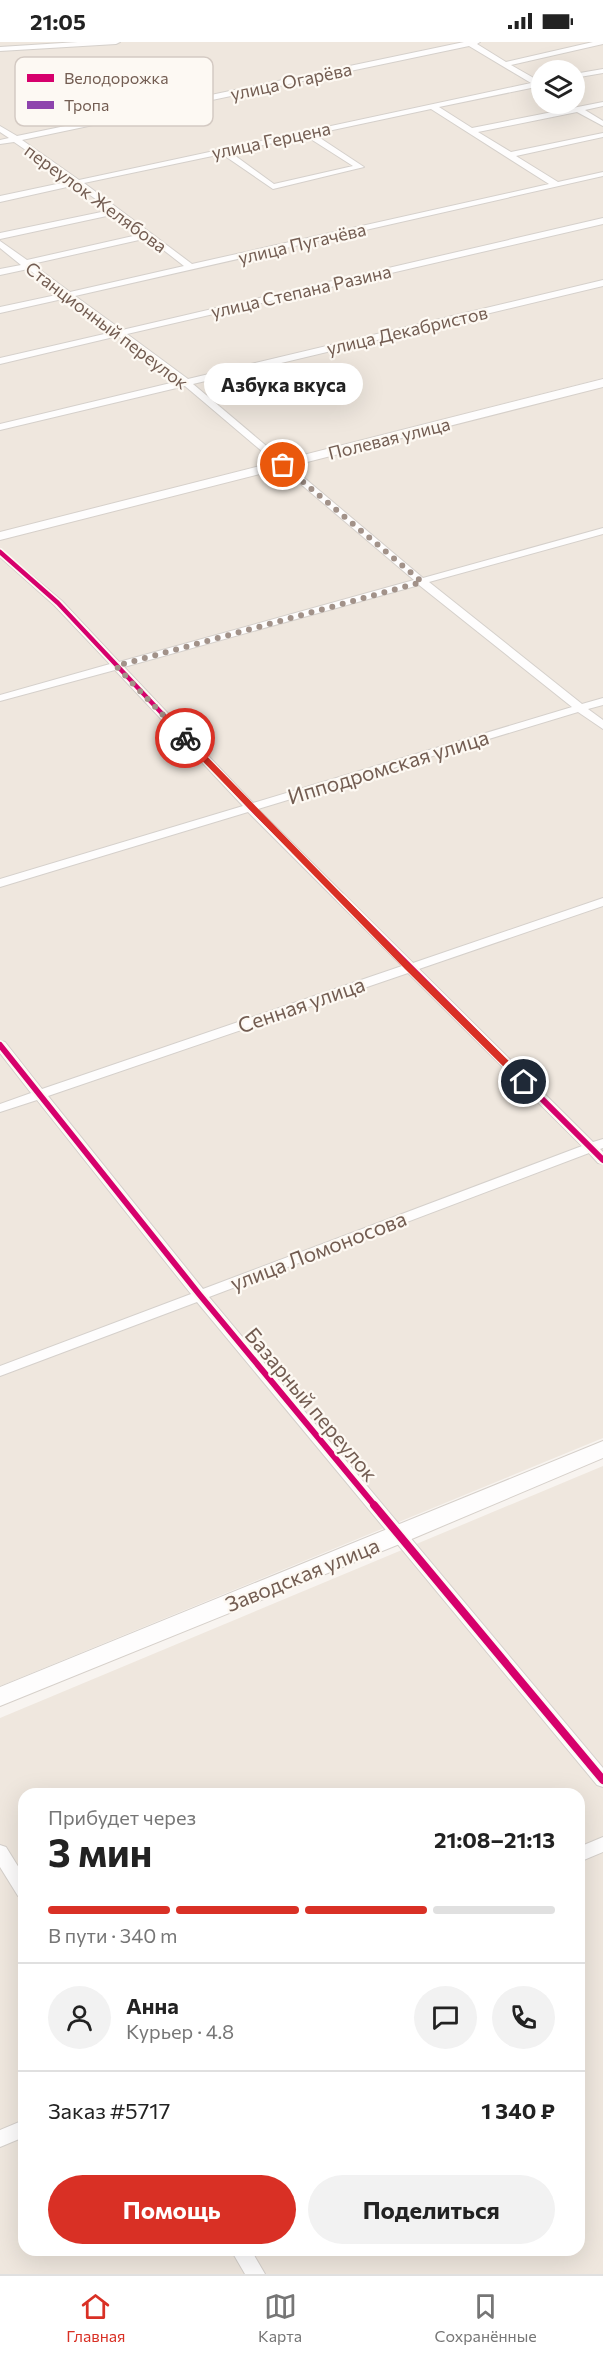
<!DOCTYPE html>
<html lang="ru">
<meta charset="utf-8">
<style>
:root{--surface:#fff;--page:#f2f2f2;--text:#222;--muted:#767676;--line:#e0e0e0;--accent:#d93025}
body{margin:0;font-family:Commissioner,sans-serif;background:var(--page);color:var(--text);height:100vh;display:flex;flex-direction:column;font-size:22px;white-space:nowrap}
*{box-sizing:border-box;margin:0}
p{font-size:20px;color:var(--muted)}
.icon{flex:none;width:33px;height:33px;fill:none;stroke:currentColor;stroke-width:2;stroke-linecap:round;stroke-linejoin:round}
.map{position:relative;flex:1;overflow:hidden}
.sheet{position:absolute;left:18px;top:1746px;width:567px;height:468px;display:flex;flex-direction:column;background:var(--surface);border-radius:18px;box-shadow:0 6px 24px #0002}
.sheet>*{flex:none}
.fabs{position:absolute;left:531px;top:18px;display:grid;gap:12px}
.fabs a{display:grid;place-items:center;width:54px;height:54px;border-radius:50%;background:var(--surface);box-shadow:0 6px 24px #0002;font-size:30px}
.pin{position:absolute;display:grid;place-items:center;width:51px;height:51px;color:#fff;margin:-26px;border:3px solid #fff;border-radius:50%;box-shadow:0 2px 6px #0007}
.courier{position:absolute;display:grid;place-items:center;width:60px;height:60px;margin:-30px;border:4px solid #d93025;border-radius:50%;background:#fff;color:#222;box-shadow:0 2px 8px #0007}
.bubble{position:absolute;height:42px;border-radius:21px;background:var(--surface);box-shadow:0 6px 24px #0002;font-size:20px;font-weight:700;line-height:42px;text-align:center}
.summary em{font-style:normal;font-weight:700}
.summary div{display:flex;flex-direction:column-reverse}
.summary{display:flex;align-items:center;justify-content:space-between;height:102px;padding:0 30px}
h1{font-size:39px;font-weight:700;line-height:45px}
.bar{display:grid;grid-template-columns:repeat(4,1fr);gap:9px 6px;align-content:center;height:72px;padding:0 30px}
.bar i{height:8px;border-radius:4px;background:var(--line)}
.bar .on{background:var(--accent)}
.bar p{grid-column:span 4}
.line{display:flex;align-items:center;gap:15px;padding:0 30px;border-top:2px solid var(--line)}
.line div{flex:1}
.round{display:grid;place-items:center;flex:none;width:63px;height:63px;border-radius:32px;background:var(--page)}
.cta{display:flex;gap:12px;margin-top:auto;padding:12px 30px}
.cta a{flex:1;height:69px;border-radius:36px;background:var(--accent);color:#fff;font-size:24px;font-weight:700;line-height:69px;text-align:center}
.cta a+a{background:var(--page);color:var(--text)}
.status{display:flex;justify-content:space-between;align-items:center;height:42px;padding:0 30px;background:var(--surface);direction:ltr}
.status svg{height:16px;fill:currentColor}
.tab-bar{display:flex;justify-content:space-around;align-items:center;height:84px;border-top:2px solid var(--line);background:var(--surface);font-size:16px;color:var(--muted)}
.tab-bar a{display:grid;justify-items:center;gap:3px}
.tab-bar .on{color:var(--accent)}
.map>svg:first-child{display:block}
.residential{fill:#efe7de;fill-rule:evenodd}
.lines{fill:none;stroke-linecap:round;stroke-linejoin:round}
.street-casing{stroke:#d5d0cb;stroke-width:2}
.secondary-casing{stroke:#d6d0ca;stroke-width:2}
.street{fill:#fefdfd;fill-rule:evenodd}
.secondary{fill:#fefdfd;fill-rule:evenodd}
.quiet{stroke:#8e44ad;stroke-width:3;stroke-dasharray:6 3;stroke-linecap:butt}
.cycleway-far2-casing{stroke:#fdf9f3;stroke-width:8}
.cycleway-far1-casing{stroke:#fdf9f3;stroke-width:10}
.cycleway-casing{stroke:#fdf9f3;stroke-width:11}
.cycleway-far2{stroke:#d6006c;stroke-width:4.5}
.cycleway-far1{stroke:#d6006c;stroke-width:6}
.cycleway{stroke:#d6006c;stroke-width:8}
.route{fill:#d93025}
.done{stroke:#a29289;stroke-width:6;stroke-dasharray:0 10.8}
.labels{text-anchor:middle;dominant-baseline:central;stroke-width:4.5;stroke-linejoin:round;paint-order:stroke}
.far-street-label{font-size:18px;fill:#735d52;stroke:#fdf9f3}
.street-label{font-size:21px;fill:#735d52;stroke:#fdf9f3}
.key{fill:#fdf9f3;stroke:#d4cac3;stroke-width:1.5}
.key-label{font-size:16px;fill:#735d52}
</style>
<div class="status"><b>21:05</b><svg viewBox="0 0 49 12"><path d="M0 12V9h3v3zM5 12V6h3v6zM10 12V3h3v9zM15 12V0h3v12zM26 1h20v11H26zM47 4h2v5h-2z"/></svg></div>
<div class="map">
<svg width="603" height="2232" viewBox="0 0 603 2232">
<rect width="100%" height="100%" fill="#f8f4f0"/>
<path class="residential" d="M 0,0 L 603,0 L 603,336 L 0,490 ZM 542,28 L 574,28 L 574,62 L 542,62 Z
M 603,344 L 603,1396 L 0,1644 L 0,498 Z
M 603,1424 L 603,2232 L 0,2232 L 0,1676 ZM 24,1752 L 579,1752 L 579,2208 L 24,2208 Z"/>
<g class="lines">
<defs>
<path id="street" d="M 78,0 L 120,0 L 116,2 L 0,9 L 0,5 Z
M 464,0 L 480,0 L 477,2 L 506,20 L 593,0 L 603,0 L 603,2 L 511,23 L 539,39 L 542,39 L 542,46 L 536,45 L 439,65 L 472,86 L 603,60 L 603,64 L 585,68 L 603,79 L 603,84 L 577,70 L 478,90 L 511,110 L 603,91 L 603,95 L 516,114 L 558,140 L 603,130 L 603,134 L 75,254 L 122,288 L 603,176 L 603,182 L 127,292 L 188,337 L 603,238 L 603,244 L 193,342 L 423,536 L 603,486 L 603,492 L 429,540 L 582,662 L 603,656 L 603,663 L 588,667 L 603,678 L 603,687 L 578,670 L 258,767 L 413,921 L 603,856 L 603,864 L 419,927 L 593,1100 L 603,1097 L 603,1106 L 600,1107 L 603,1110 L 603,1122 L 598,1121 L 589,1111 L 209,1255 L 603,1726 L 603,1745 L 597,1743 L 197,1260 L 0,1334 L 0,1324 L 191,1252 L 37,1058 L 0,1070 L 0,1062 L 31,1051 L 0,1011 L 0,999 L 5,1000 L 42,1047 L 402,924 L 248,770 L 0,845 L 0,837 L 243,764 L 115,628 L 0,659 L 0,653 L 110,622 L 54,563 L 0,515 L 0,507 L 62,559 L 119,620 L 414,538 L 185,344 L 0,388 L 0,382 L 179,339 L 118,294 L 0,322 L 0,316 L 113,290 L 67,256 L 0,271 L 0,265 L 61,252 L 28,227 L 0,233 L 0,227 L 21,223 L 0,206 L 0,199 L 27,218 L 142,192 L 116,172 L 0,197 L 0,191 L 111,168 L 76,143 L 0,160 L 0,154 L 71,139 L 14,100 L 0,102 L 0,98 L 9,96 L 0,90 L 0,84 L 17,94 L 123,72 L 81,37 L 118,29 L 122,31 L 121,33 L 91,38 L 130,70 ZM 469,4 L 531,41 L 79,138 L 22,98 ZM 431,67 L 549,142 L 192,222 L 84,141 L 222,112 L 273,147 L 364,125 L 314,92 ZM 306,94 L 353,124 L 274,142 L 230,110 ZM 148,196 L 184,224 L 70,250 L 32,222 ZM 419,543 L 572,665 L 253,761 L 124,625 ZM 408,931 L 582,1104 L 203,1247 L 48,1054 Z
M 603,27 L 603,31 L 574,36 L 574,32 Z
M 603,1795 L 603,1810 L 579,1820 L 579,1805 Z
M 0,1803 L 6,1805 L 24,1834 L 24,1856 L 18,1854 L 0,1825 Z
M 24,2078 L 24,2095 L 0,2105 L 0,2088 Z
M 231,2208 L 251,2208 L 265,2232 L 245,2232 Z"/>
<path id="secondary" d="M 603,337 L 603,345 L 0,498 L 0,490 Z
M 603,1399 L 603,1416 L 407,1499 L 0,1664 L 0,1645 Z"/>
</defs>
<use href="#street" class="street-casing"/>
<use href="#secondary" class="secondary-casing"/>
<use href="#street" class="street"/>
<use href="#secondary" class="secondary"/>
<path class="quiet" d="M 118,31 L 85,37 L 129,73"/>
<defs>
<path id="cycleway-far2" d="M 0,510 L 58,561 L 251,766 L 343,858"/>
<path id="cycleway-far1" d="M 341,856 L 603,1118
M 0,1003 L 199,1252 L 375,1464"/>
<path id="cycleway" d="M 374,1463 L 603,1738"/>
</defs>
<use href="#cycleway-far2" class="cycleway-far2-casing"/>
<use href="#cycleway-far1" class="cycleway-far1-casing"/>
<use href="#cycleway" class="cycleway-casing"/>
<use href="#cycleway-far2" class="cycleway-far2"/>
<use href="#cycleway-far1" class="cycleway-far1"/>
<use href="#cycleway" class="cycleway"/>
</g>
<path class="route" d="M 182,695 L 188,695 L 411,923 L 528,1038 L 528,1042 L 521,1042 L 405,927 L 182,698 Z"/>
<g class="lines">
<path class="done" d="M 185,696 L 116,624 L 422,540 L 283,423"/>
</g>
<g class="labels">
<g class="far-street-label">
<text transform="translate(291 39) rotate(-12)">улица Огарёва</text>
<text transform="translate(271 98) rotate(-12)">улица Герцена</text>
<text transform="translate(96 156) rotate(36)">переулок Желябова</text>
<text transform="translate(302 201) rotate(-13)">улица Пугачёва</text>
<text transform="translate(301 249) rotate(-13)">улица Степана Разина</text>
<text transform="translate(107 283) rotate(37)">Станционный переулок</text>
<text transform="translate(407 288) rotate(-13)">улица Декабристов</text>
<text transform="translate(389 396) rotate(-14)">Полевая улица</text>
</g>
<g class="street-label">
<text transform="translate(388 724) rotate(-17)">Ипподромская улица</text>
<text transform="translate(301 962) rotate(-19)">Сенная улица</text>
<text transform="translate(318 1208) rotate(-21)">улица Ломоносова</text>
<text transform="translate(312 1362) rotate(50)">Базарный переулок</text>
<text transform="translate(302 1532) rotate(-22)">Заводская улица</text>
</g>
</g>
<rect x="15" y="15" width="198" height="69" rx="9" class="key"/>
<rect x="27" y="32" width="27" height="8" fill="#d6006c"/>
<rect x="27" y="59" width="27" height="8" fill="#8e44ad"/>
<g class="key-label">
<text x="64" y="42">Велодорожка</text>
<text x="64" y="69">Тропа</text>
</g>
</svg>
<div class="fabs">
<a><svg class="icon" aria-label="layers" viewBox="0 0 24 24"><path d="M12 4l9 5-9 5-9-5zM3 14l9 5 9-5"/></svg></a>
</div>
<div class="pin" style="left:283px;top:423px;background:#ea580c"><svg class="icon" aria-label="bag" viewBox="0 0 24 24"><path d="M5 8h14l-1 12H6zM9 8a3 3 0 0 1 6 0"/></svg></div>
<div class="pin" style="left:524px;top:1040px;background:#1f2937"><svg class="icon" aria-label="home" viewBox="0 0 24 24"><path d="M3 11l9-7 9 7M6 9v11h12V9"/></svg></div>
<div class="courier" style="left:185px;top:696px"><svg class="icon" aria-label="bike" viewBox="0 0 24 24"><circle cx="6" cy="16" r="4"/><circle cx="18" cy="16" r="4"/><path d="M6 16l4-8h5l3 8M10 8l3 8H6M13 5h3"/></svg></div>
<div class="bubble" style="left:204px;top:321px;width:159px">Азбука вкуса</div>
<section class="sheet">
<div class="summary"><div><h1>3 мин</h1><p>Прибудет через</p></div><em>21:08–21:13</em></div>
<div class="bar"><i class="on"></i><i class="on"></i><i class="on"></i><i></i><p>В пути · 340 m</p></div>
<div class="line" style="height:108px"><a class="round"><svg class="icon" aria-label="person" viewBox="0 0 24 24"><circle cx="12" cy="8" r="4"/><path d="M4 21q1-7 8-7t8 7"/></svg></a><div><b>Анна</b><p>Курьер · 4.8</p></div><a class="round"><svg class="icon" aria-label="chat" viewBox="0 0 24 24"><path d="M4 5h16v11H9l-5 4z"/></svg></a><a class="round"><svg class="icon" aria-label="phone" viewBox="0 0 24 24"><path d="M5 4h4l2 5-3 2q2 4 5 5l2-3 5 2v4C11 20 4 13 5 4z"/></svg></a></div>
<div class="line" style="height:78px"><div>Заказ #5717</div><b>1 340 ₽</b></div>
<div class="cta"><a>Помощь</a><a>Поделиться</a></div>
</section>
</div>
<nav class="tab-bar">
<a class="on"><svg class="icon" aria-label="home" viewBox="0 0 24 24"><path d="M3 11l9-7 9 7M6 9v11h12V9"/></svg>Главная</a>
<a><svg class="icon" aria-label="map" viewBox="0 0 24 24"><path d="M3 6l6-2 6 2 6-2v14l-6 2-6-2-6 2zM9 4v14M15 6v14"/></svg>Карта</a>
<a><svg class="icon" aria-label="saved" viewBox="0 0 24 24"><path d="M7 4h10v16l-5-4-5 4z"/></svg>Сохранённые</a>
</nav>
